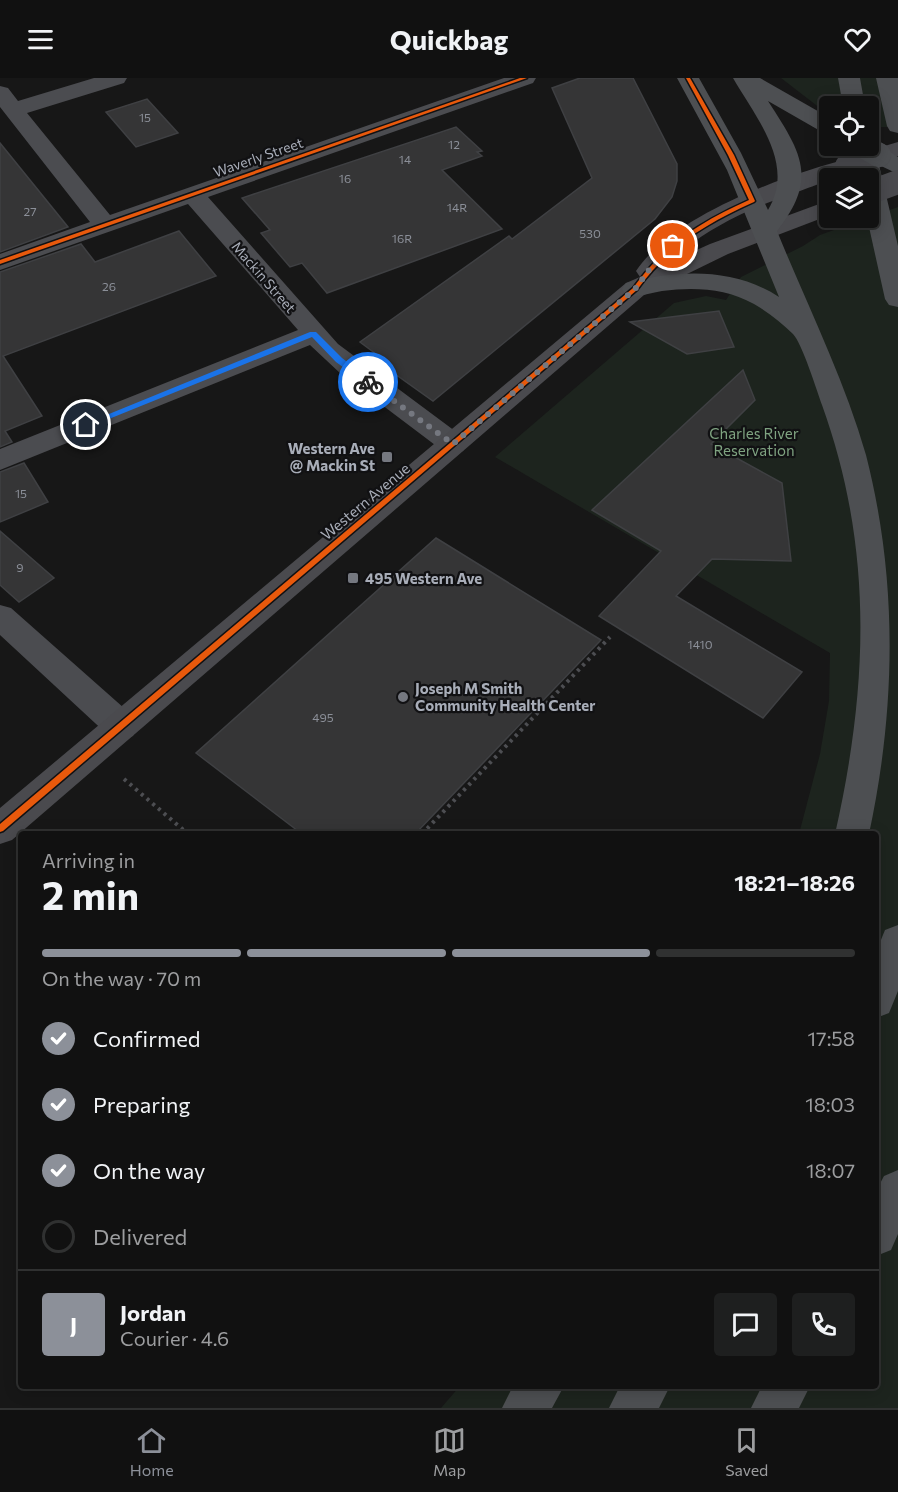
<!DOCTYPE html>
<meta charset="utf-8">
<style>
:root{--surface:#111;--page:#1e1f1f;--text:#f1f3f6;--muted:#9c9d9f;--line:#303131;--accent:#8c9099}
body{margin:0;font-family:Commissioner,sans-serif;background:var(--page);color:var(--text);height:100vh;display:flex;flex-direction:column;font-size:22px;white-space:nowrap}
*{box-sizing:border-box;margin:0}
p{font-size:20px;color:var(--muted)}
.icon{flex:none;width:33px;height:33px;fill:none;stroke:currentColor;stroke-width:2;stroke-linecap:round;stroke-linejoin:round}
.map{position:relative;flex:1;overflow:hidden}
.side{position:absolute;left:18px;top:753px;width:861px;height:558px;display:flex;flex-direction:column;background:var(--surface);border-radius:6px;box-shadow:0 3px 15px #0003,0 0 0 2px var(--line)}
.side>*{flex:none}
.buttons{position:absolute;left:819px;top:18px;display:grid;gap:12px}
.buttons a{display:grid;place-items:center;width:60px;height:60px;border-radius:6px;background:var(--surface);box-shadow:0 3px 15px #0003,0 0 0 2px var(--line);font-size:30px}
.pin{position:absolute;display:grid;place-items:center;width:51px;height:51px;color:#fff;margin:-26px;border:3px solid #fff;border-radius:50%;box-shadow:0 2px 6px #0007}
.courier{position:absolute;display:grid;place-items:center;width:60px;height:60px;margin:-30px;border:4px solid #1a73e8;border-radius:50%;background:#fff;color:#222;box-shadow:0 2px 8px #0007}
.headline em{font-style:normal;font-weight:700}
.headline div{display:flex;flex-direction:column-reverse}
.headline{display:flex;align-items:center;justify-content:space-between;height:102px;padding:0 24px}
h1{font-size:39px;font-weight:700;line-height:45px}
.bar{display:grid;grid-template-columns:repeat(4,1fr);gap:9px 6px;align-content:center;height:72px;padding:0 24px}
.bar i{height:8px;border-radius:4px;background:var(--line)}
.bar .current{background:var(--accent)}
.bar p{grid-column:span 4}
.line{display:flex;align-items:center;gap:15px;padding:0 24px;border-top:2px solid var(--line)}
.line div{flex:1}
.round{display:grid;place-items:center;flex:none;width:63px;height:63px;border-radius:6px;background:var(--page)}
ol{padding:0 24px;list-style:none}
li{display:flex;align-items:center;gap:18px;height:66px}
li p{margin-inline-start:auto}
li .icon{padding:6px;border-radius:50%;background:var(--accent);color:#fff;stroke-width:4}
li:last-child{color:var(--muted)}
li i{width:33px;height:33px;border:3px solid var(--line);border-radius:50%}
header{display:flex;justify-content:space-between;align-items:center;height:78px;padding:0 24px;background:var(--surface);font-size:27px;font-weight:700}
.dock{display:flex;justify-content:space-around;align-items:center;height:84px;border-top:2px solid var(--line);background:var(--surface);font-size:16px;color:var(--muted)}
.dock a{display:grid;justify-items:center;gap:3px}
.dock .current{color:var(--accent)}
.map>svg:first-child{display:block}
.green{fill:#1d241e}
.building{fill:#353536;stroke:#3f4043;stroke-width:1.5}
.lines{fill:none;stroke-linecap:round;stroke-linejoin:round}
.path{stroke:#4d4e52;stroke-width:4;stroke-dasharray:3 4.5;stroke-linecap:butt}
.minor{fill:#4b4c50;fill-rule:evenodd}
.secondary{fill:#4a4a4e;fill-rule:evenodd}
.primary{fill:#4d4f52;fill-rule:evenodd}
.secondary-bridge{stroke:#4a4a4e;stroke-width:24}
.primary-bridge{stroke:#4d4f52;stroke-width:24}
.cycleway-casing{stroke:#111113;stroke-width:3}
.cycleway{fill:#e8590c;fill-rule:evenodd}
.route{fill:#1a73e8}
.done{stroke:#757880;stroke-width:6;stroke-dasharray:0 10.8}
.poi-dot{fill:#757880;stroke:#111113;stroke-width:2}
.labels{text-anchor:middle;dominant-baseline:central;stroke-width:4.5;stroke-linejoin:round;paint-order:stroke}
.number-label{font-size:12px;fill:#8b8f98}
.far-street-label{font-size:14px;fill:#a8adb8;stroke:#111113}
.park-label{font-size:15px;fill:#7fa381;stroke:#111113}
.poi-label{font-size:15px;font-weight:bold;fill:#a8adb8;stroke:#111113;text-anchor:start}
.street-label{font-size:15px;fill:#a8adb8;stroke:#111113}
</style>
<header><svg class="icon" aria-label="menu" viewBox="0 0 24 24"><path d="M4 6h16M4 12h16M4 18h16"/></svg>Quickbag<svg class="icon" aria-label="heart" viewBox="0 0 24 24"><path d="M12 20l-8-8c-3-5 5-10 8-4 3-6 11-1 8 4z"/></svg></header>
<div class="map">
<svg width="898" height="1330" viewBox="0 0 898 1330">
<rect width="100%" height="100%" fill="#171717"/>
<path class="green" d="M 781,0 L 898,0 L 891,49 L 869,49 L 868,28 L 830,28 L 829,35 L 825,34 Z
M 898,129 L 898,1330 L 441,1330 L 460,1308 L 876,1308 L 876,756 L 799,756 L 820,676 L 829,623 L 830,575 L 495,379 L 674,225 L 706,218 L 726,222 L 741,199 L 803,168 L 820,157 Z"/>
<path class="building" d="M 580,0 L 633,0 L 677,86 L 677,103 L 672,119 L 655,141 L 433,323 L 388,291 L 392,288 L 360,264 L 509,158 L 512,161 L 592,100 L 552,10 Z
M 147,21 L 178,55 L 136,69 L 106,34 Z
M 456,49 L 482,73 L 477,74 L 482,78 L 442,92 L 502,151 L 327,215 L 302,185 L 290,189 L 261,155 L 270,152 L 242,120 Z
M 0,65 L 68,149 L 0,174 Z
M 179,153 L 216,198 L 3,278 L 42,338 L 5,353 L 12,364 L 0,369 L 0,194 L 81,166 L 95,184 Z
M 719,233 L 734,269 L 687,276 L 630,244 Z
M 743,292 L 755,322 L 711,366 L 782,405 L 791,483 L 712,481 L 676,518 L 802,594 L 763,640 L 599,538 L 661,473 L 592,432 Z
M 24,385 L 48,424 L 0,444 L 0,394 Z
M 0,453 L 54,500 L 19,524 L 0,507 Z
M 436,460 L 601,562 L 415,756 L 302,756 L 196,675 Z"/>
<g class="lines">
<path class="path" d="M 124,701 L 188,756
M 422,756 L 610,559"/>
<path class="minor" d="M 94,0 L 127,0 L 124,5 L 27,35 L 110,137 L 504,0 L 536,0 L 533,5 L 208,119 L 338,266 L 463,359 L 467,366 L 463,373 L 453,376 L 443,373 L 341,296 L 310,267 L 0,392 L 0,371 L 298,252 L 188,126 L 0,192 L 0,176 L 90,144 L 0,29 L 0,8 L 8,10 L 18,23 Z
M 0,527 L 11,530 L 133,638 L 137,648 L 133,658 L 121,662 L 109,658 L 0,557 Z"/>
<path class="secondary" d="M 898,64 L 898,78 L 879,84 L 871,82 L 868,77 L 871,72 Z
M 847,81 L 855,83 L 858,88 C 853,96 766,124 748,133 C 720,146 692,162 670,184 L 710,166 L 830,122 L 830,137 L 728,176 L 644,217 L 12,762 L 0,766 L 0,730 L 626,205 L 640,199 L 636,193 C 672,138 785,97 847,81 Z"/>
<path class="primary" d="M 677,0 L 699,0 L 741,75 L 768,132 C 796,86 756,40 733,0 L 760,0 L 830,40 L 830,56 L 822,54 L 768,23 C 801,74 819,100 777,153 C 807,227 844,300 866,377 C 898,502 896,630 869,756 L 835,756 C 868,610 874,471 822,327 C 817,313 802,265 793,256 C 782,245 768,234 754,226 C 725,210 694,209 662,213 C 649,215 639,220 626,217 L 622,211 L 626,205 C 677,192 733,189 779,219 L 727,92 Z
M 838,0 L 860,0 L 865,28 L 843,28 Z
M 876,0 L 898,0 L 898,55 L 890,53 L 887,48 Z
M 868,63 L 875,71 L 887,72 L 898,79 L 898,96 L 879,87 L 898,168 L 898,229 L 889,227 L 885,221 L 867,140 L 868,100 L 859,100 L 852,68 L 868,68 Z
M 898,847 L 898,913 L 889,935 L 876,940 L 876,874 L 885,852 Z
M 898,1092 L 898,1156 L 891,1172 L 876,1178 L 876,1113 L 884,1098 Z
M 513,1308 L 564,1308 L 552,1330 L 502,1330 Z
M 620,1308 L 670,1308 L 659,1330 L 609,1330 Z
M 762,1308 L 810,1308 L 799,1330 L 751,1330 Z"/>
<path class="secondary-bridge" d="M 847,88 L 879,77
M 868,115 L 898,104"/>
<path class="primary-bridge" d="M 863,68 L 879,77"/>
<defs>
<path id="cycleway" d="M 520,0 L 527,0 L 0,186 L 0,182 Z
M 686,0 L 690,0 L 734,77 L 755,123 L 754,124 C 705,146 669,168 637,212 L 3,753 L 0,754 L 0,746 L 633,210 C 665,166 700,144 749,122 L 728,77 Z"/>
</defs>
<use href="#cycleway" class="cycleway-casing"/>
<use href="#cycleway" class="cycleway"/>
</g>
<path class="route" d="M 310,254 L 316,254 L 342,280 L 371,302 L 371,306 L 366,306 L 336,284 L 312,259 L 89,349 L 82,347 Z"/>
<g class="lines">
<path class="done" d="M 368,304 L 453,366 L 635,211 L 652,188 L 673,168"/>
</g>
<g class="poi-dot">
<rect x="381" y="373" width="12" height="12" rx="3"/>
<rect x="347" y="494" width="12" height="12" rx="3"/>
<circle cx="403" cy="619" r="6"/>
</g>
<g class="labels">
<g class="number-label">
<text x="145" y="39">15</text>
<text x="454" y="66">12</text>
<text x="405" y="81">14</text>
<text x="345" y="100">16</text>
<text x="457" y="129">14R</text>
<text x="30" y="133">27</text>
<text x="590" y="155">530</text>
<text x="402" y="160">16R</text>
<text x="109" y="208">26</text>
<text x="21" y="415">15</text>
<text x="20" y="489">9</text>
<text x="700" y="566">1410</text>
<text x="323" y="639">495</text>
</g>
<g class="far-street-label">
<text transform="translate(258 79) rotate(-19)">Waverly Street</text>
<text transform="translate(264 199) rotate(49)">Mackin Street</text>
</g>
<g class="park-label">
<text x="754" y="355">Charles River<tspan x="754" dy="17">Reservation</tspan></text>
</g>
<g class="poi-label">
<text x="375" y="370" text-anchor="end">Western Ave<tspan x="375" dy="17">@ Mackin St</tspan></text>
<text x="365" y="500">495 Western Ave</text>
<text x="415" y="610">Joseph M Smith<tspan x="415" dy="17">Community Health Center</tspan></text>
</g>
<g class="street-label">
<text transform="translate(365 423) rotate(-40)">Western Avenue</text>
</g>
</g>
</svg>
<div class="buttons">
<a><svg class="icon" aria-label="locate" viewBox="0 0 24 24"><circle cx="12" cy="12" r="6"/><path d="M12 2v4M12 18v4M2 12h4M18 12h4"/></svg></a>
<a><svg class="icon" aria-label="layers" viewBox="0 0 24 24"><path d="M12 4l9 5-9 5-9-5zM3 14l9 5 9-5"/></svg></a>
</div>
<div class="pin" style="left:673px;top:168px;background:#ea580c"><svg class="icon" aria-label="bag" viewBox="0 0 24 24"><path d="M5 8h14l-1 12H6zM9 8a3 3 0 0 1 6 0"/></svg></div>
<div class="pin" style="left:86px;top:347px;background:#1f2937"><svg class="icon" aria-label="home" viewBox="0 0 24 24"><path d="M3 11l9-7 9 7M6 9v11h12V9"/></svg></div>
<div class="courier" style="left:368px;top:304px"><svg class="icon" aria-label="bike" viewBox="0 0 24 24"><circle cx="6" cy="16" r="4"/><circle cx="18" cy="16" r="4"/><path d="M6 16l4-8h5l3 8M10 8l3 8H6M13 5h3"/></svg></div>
<section class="side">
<div class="headline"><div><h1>2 min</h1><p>Arriving in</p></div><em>18:21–18:26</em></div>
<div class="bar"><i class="current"></i><i class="current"></i><i class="current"></i><i></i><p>On the way · 70 m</p></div>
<ol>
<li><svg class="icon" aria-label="check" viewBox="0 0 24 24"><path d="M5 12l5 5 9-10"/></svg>Confirmed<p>17:58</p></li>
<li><svg class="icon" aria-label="check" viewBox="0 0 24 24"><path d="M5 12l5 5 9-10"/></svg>Preparing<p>18:03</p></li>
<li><svg class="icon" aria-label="check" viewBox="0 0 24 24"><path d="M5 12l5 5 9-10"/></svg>On the way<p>18:07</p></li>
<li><i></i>Delivered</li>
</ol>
<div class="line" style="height:108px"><b class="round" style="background:var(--accent);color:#fff">J</b><div><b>Jordan</b><p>Courier · 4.6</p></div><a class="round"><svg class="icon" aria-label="chat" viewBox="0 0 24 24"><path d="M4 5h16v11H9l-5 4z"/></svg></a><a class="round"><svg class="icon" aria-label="phone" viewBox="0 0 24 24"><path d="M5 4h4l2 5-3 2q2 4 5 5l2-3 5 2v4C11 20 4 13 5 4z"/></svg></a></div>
</section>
</div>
<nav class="dock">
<a class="current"><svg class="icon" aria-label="home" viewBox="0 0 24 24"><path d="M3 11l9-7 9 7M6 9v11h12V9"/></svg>Home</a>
<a><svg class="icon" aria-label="map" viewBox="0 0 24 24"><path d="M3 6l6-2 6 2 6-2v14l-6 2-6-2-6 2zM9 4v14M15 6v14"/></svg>Map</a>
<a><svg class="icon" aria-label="saved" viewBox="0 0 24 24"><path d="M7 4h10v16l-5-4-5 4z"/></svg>Saved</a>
</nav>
